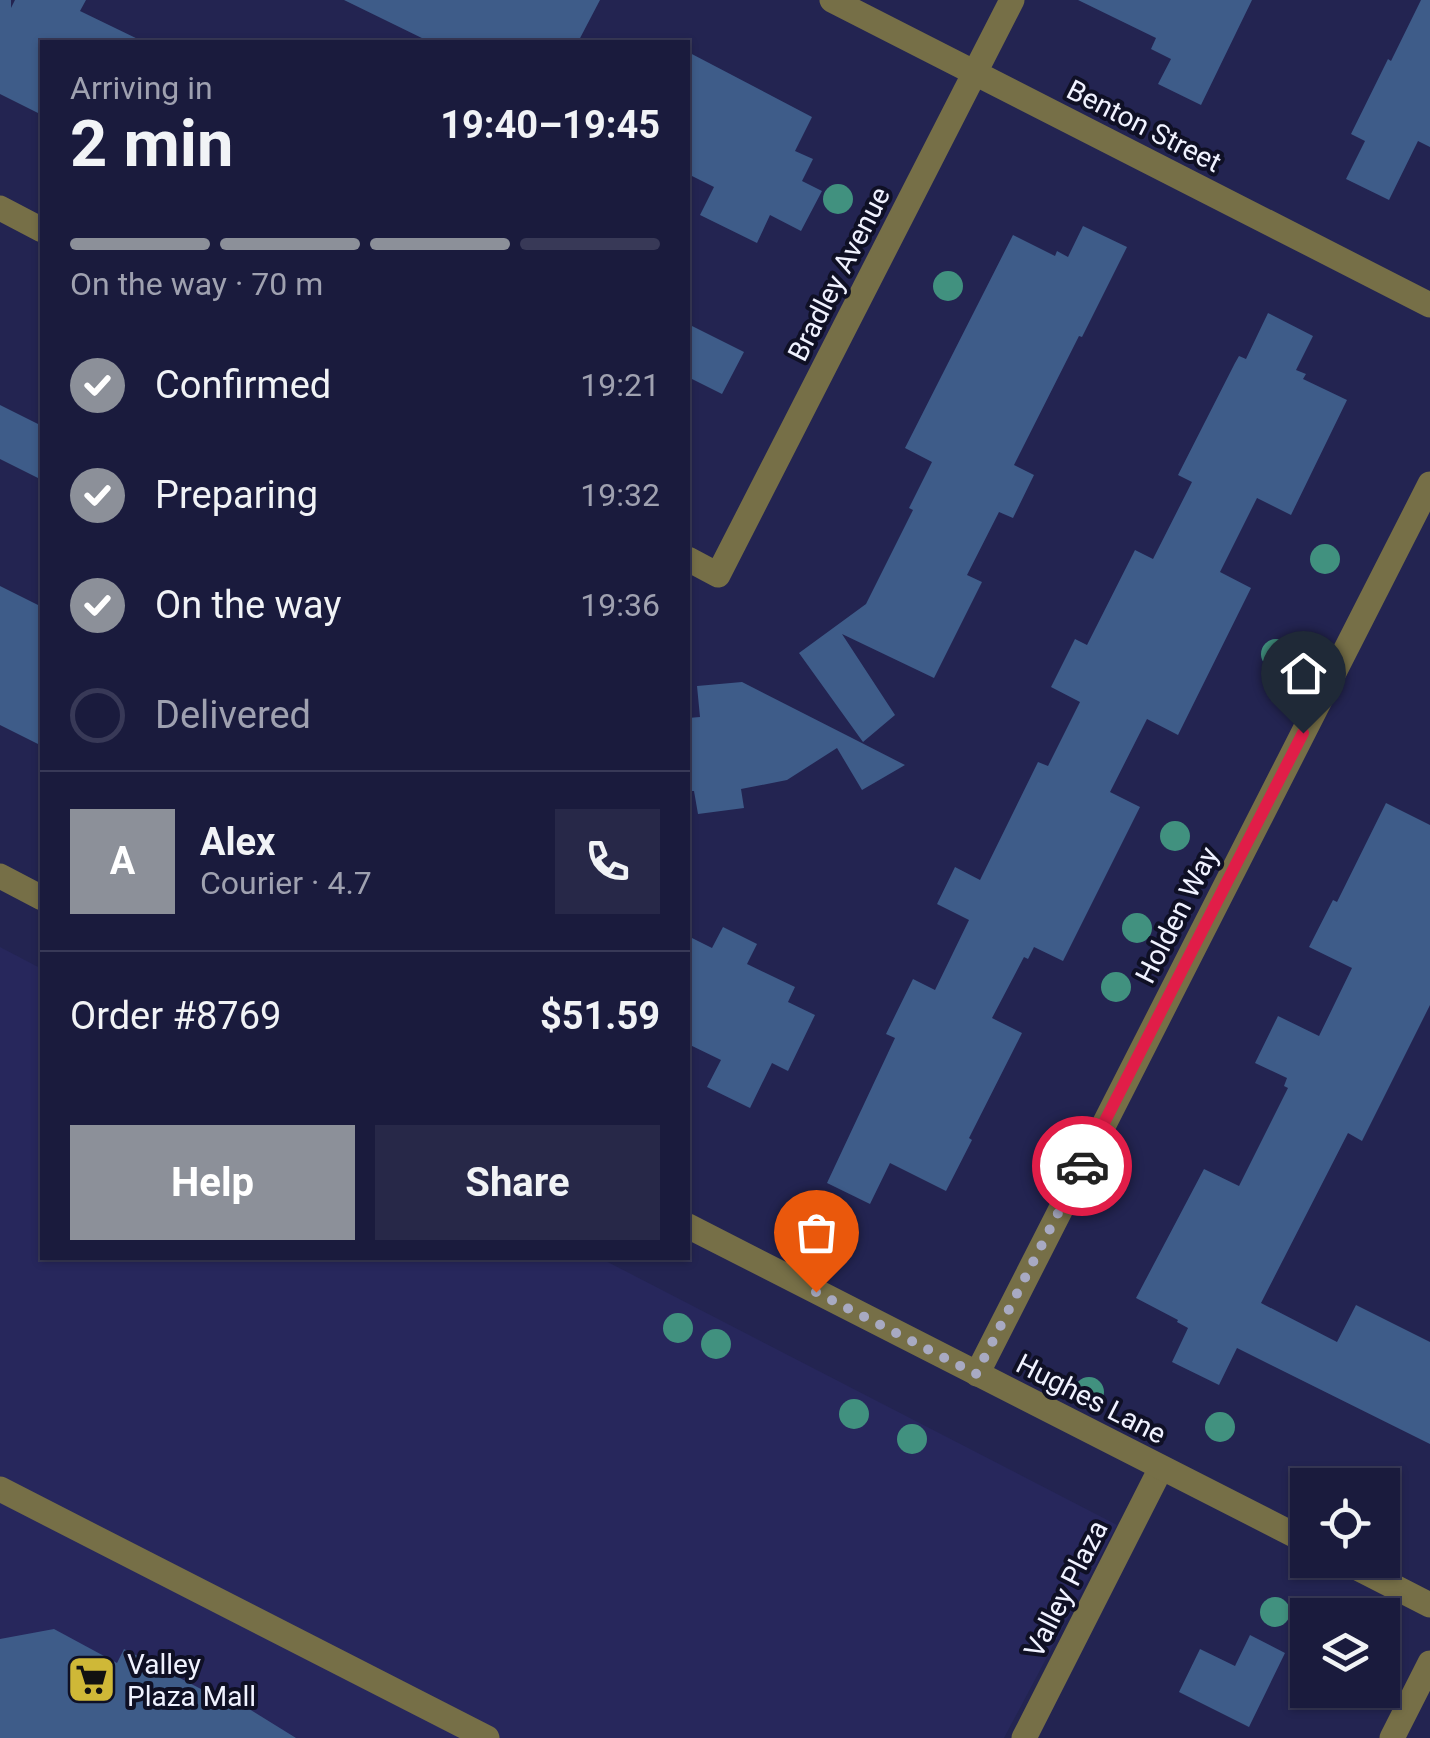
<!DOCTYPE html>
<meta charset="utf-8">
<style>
:root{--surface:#1a1b3d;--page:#272848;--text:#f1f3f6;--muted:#9fa1b0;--line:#383957;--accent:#8c9099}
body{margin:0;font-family:Roboto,sans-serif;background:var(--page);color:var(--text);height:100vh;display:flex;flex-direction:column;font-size:38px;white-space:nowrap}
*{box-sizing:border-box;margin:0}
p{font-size:32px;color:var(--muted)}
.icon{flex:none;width:55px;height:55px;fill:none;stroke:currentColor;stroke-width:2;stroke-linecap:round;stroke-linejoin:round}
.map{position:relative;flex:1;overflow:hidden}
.sheet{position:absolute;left:40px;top:40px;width:650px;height:1220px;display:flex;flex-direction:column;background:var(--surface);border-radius:0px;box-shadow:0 2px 8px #0004,0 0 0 2px var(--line)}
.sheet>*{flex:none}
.fabs{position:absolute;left:1290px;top:1468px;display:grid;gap:20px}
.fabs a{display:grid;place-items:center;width:110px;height:110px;border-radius:0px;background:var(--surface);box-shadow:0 2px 8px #0004,0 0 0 2px var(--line);font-size:50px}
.pin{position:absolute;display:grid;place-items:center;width:85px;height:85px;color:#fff;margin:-102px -42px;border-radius:50% 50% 50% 0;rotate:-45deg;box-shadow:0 0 10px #0007}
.pin .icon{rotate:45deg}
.courier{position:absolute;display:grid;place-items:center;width:100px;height:100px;margin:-50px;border:8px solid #e11d48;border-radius:50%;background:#fff;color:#222;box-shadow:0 2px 12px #0007}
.headline em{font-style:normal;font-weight:700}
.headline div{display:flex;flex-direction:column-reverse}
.headline{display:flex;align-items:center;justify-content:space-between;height:170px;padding:0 30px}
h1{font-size:65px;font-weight:700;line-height:75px}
.bar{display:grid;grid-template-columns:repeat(4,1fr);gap:15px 10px;align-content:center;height:120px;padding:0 30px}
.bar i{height:12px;border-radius:8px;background:var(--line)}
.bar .on{background:var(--accent)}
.bar p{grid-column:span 4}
.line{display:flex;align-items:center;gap:25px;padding:0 30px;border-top:2px solid var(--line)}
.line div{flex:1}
.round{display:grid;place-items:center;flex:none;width:105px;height:105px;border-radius:0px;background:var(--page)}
ol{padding:0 30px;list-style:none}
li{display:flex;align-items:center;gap:30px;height:110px}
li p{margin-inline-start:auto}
li .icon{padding:10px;border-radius:50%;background:var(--accent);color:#fff;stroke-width:4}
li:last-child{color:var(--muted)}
li i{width:55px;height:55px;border:5px solid var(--line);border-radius:50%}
.button{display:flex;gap:20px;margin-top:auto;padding:20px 30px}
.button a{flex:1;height:115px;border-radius:0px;background:var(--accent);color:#fff;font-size:40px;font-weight:700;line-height:115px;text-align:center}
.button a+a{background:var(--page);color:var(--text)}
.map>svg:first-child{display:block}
.built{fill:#27275c}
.building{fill:#3e5c89}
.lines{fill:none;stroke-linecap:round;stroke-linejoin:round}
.service{stroke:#766f47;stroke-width:25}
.minor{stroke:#766f47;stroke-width:25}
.tertiary{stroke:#766f47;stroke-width:25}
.tree{fill:#41917f}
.done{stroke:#a8aac2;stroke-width:10;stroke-dasharray:0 18}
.route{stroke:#e11d48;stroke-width:12}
.labels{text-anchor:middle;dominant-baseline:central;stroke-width:8;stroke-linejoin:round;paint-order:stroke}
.street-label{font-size:28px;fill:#f0f2ff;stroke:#0f1025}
.poi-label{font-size:28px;fill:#f0f2ff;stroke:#0f1025;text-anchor:start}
</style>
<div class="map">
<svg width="1430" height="1738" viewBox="0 0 1430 1738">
<rect width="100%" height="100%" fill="#232451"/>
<path class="built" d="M 0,947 L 42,969 L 42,1258 L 600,1258 L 1117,1525 L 1004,1738 L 0,1738 Z"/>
<path class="building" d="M 0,0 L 11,0 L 11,8 L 15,0 L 86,0 L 80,11 L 144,42 L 42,42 L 42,115 L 0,94 Z
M 344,0 L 600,0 L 578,42 L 430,42 Z
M 1078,0 L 1252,0 L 1201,105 L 1158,84 L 1171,59 L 1151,49 L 1156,38 Z
M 1421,0 L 1430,0 L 1430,147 L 1418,141 L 1389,200 L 1346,179 L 1365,141 L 1351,134 L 1388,59 L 1391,61 Z
M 688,52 L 812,117 L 795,151 L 813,159 L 802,181 L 822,191 L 801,231 L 770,215 L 757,243 L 700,215 L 714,187 L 688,174 Z
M 1083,226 L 1127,247 L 1082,337 L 1079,336 L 1014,465 L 1034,475 L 1013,518 L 999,512 L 967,575 L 982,582 L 934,678 L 842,634 L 895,715 L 863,742 L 799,653 L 866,604 L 913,510 L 909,508 L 932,462 L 905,448 L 1013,235 L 1055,256 L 1057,251 L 1068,257 Z
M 1268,313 L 1313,336 L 1296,370 L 1306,374 L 1303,379 L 1347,400 L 1291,515 L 1257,498 L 1220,572 L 1251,588 L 1178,735 L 1147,719 L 1110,792 L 1140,807 L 1063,961 L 1034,947 L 1028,959 L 1024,957 L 992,1018 L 1022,1033 L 969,1138 L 972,1140 L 946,1191 L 890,1163 L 870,1204 L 827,1183 L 895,1038 L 886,1034 L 913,979 L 935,990 L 969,920 L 937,904 L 955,867 L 980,880 L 1038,762 L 1048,766 L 1080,702 L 1051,687 L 1075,639 L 1087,645 L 1135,550 L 1153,559 L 1192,482 L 1178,475 L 1235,363 L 1239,356 L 1246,359 Z
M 688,324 L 744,352 L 722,394 L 688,377 Z
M 0,405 L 42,426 L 42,480 L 0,459 Z
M 0,586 L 42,607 L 42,746 L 0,725 Z
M 742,682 L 852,738 L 905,765 L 862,790 L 837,748 L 787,780 L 741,789 L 744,808 L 698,814 L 694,791 L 688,791 L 688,718 L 700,717 L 697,686 Z
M 1386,803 L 1430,825 L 1430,1005 L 1362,1141 L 1348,1133 L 1261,1303 L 1337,1342 L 1356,1305 L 1430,1342 L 1430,1444 L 1237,1348 L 1219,1385 L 1172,1362 L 1188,1328 L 1177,1322 L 1178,1320 L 1136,1298 L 1204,1169 L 1239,1186 L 1288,1088 L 1284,1086 L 1287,1078 L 1255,1063 L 1278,1016 L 1319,1036 L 1352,968 L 1309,947 L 1333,900 L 1337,902 Z
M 723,927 L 757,944 L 747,964 L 795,987 L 788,1002 L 815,1015 L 788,1071 L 772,1063 L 750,1108 L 707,1087 L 721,1060 L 688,1044 L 688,936 L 712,948 Z
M 54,1629 L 117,1663 L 124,1649 L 226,1702 L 230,1697 L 296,1738 L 0,1738 L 0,1639 Z
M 1250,1635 L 1285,1653 L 1249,1727 L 1179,1692 L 1200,1649 L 1235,1666 Z"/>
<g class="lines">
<path class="service" d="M 0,1489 L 487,1738"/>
<path class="minor" d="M 832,0 L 1430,305
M 0,208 L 42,230
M 688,559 L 718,575 L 1012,0
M 977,1374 L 1430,484
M 1024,1738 L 1161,1468
M 1392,1738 L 1430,1663"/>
<path class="tertiary" d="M 0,876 L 42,898
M 688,1226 L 1308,1542
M 1342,1560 L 1430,1605"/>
</g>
<g class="tree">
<circle cx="838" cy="199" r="15"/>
<circle cx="948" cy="286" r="15"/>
<circle cx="1325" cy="559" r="15"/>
<circle cx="1276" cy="654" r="15"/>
<circle cx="1175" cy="836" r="15"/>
<circle cx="1137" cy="928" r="15"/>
<circle cx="1116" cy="987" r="15"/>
<circle cx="678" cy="1328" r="15"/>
<circle cx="716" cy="1344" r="15"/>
<circle cx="1089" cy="1392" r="15"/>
<circle cx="854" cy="1414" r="15"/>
<circle cx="1220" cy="1427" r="15"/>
<circle cx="912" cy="1439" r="15"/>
<circle cx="1275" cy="1612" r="15"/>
</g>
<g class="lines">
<path class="done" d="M 816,1292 L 976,1374 L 1082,1166"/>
<path class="route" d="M 1082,1166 L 1303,733"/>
</g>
<defs>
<symbol id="supermarket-square" viewBox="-11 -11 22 22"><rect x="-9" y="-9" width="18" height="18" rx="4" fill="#cfb837" stroke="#0f1025"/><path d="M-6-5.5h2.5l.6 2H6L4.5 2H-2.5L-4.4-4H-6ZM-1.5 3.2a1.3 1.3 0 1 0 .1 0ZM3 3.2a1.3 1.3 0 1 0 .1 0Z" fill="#111"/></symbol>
</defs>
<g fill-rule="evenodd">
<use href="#supermarket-square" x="64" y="1652" width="55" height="55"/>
</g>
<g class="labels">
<g class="street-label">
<text transform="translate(1144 126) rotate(27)">Benton Street</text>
<text transform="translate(839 274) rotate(-63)">Bradley Avenue</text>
<text transform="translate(1177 915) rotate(-63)">Holden Way</text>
<text transform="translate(1091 1399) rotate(27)">Hughes Lane</text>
<text transform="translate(1066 1589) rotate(-63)">Valley Plaza</text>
</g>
<g class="poi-label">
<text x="127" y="1664">Valley<tspan x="127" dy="32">Plaza Mall</tspan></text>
</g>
</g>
</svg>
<div class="fabs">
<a><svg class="icon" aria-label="locate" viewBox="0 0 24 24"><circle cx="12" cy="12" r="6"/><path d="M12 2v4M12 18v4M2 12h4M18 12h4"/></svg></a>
<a><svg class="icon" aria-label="layers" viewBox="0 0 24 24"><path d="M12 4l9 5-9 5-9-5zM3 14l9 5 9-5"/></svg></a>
</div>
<div class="pin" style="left:816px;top:1292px;background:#ea580c"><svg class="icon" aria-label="bag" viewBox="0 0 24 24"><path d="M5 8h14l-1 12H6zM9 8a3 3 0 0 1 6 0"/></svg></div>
<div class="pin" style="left:1303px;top:733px;background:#1f2937"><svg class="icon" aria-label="home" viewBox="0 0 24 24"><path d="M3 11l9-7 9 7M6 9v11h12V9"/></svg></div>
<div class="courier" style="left:1082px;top:1166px"><svg class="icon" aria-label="car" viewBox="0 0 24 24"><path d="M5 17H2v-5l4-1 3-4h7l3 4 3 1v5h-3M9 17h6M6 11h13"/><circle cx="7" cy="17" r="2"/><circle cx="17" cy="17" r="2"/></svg></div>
<section class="sheet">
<div class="headline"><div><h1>2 min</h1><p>Arriving in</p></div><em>19:40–19:45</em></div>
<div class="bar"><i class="on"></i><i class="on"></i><i class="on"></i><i></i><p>On the way · 70 m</p></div>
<ol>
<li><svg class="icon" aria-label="check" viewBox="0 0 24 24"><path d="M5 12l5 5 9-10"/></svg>Confirmed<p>19:21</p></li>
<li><svg class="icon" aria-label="check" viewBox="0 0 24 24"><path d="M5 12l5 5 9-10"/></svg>Preparing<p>19:32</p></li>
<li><svg class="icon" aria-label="check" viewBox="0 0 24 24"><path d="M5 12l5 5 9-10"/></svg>On the way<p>19:36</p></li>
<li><i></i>Delivered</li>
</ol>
<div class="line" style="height:180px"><b class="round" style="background:var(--accent);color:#fff">A</b><div><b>Alex</b><p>Courier · 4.7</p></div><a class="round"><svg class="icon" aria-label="phone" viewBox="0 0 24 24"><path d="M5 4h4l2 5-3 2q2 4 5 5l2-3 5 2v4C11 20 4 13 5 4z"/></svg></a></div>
<div class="line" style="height:130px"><div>Order #8769</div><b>$51.59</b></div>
<div class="button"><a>Help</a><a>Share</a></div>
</section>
</div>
